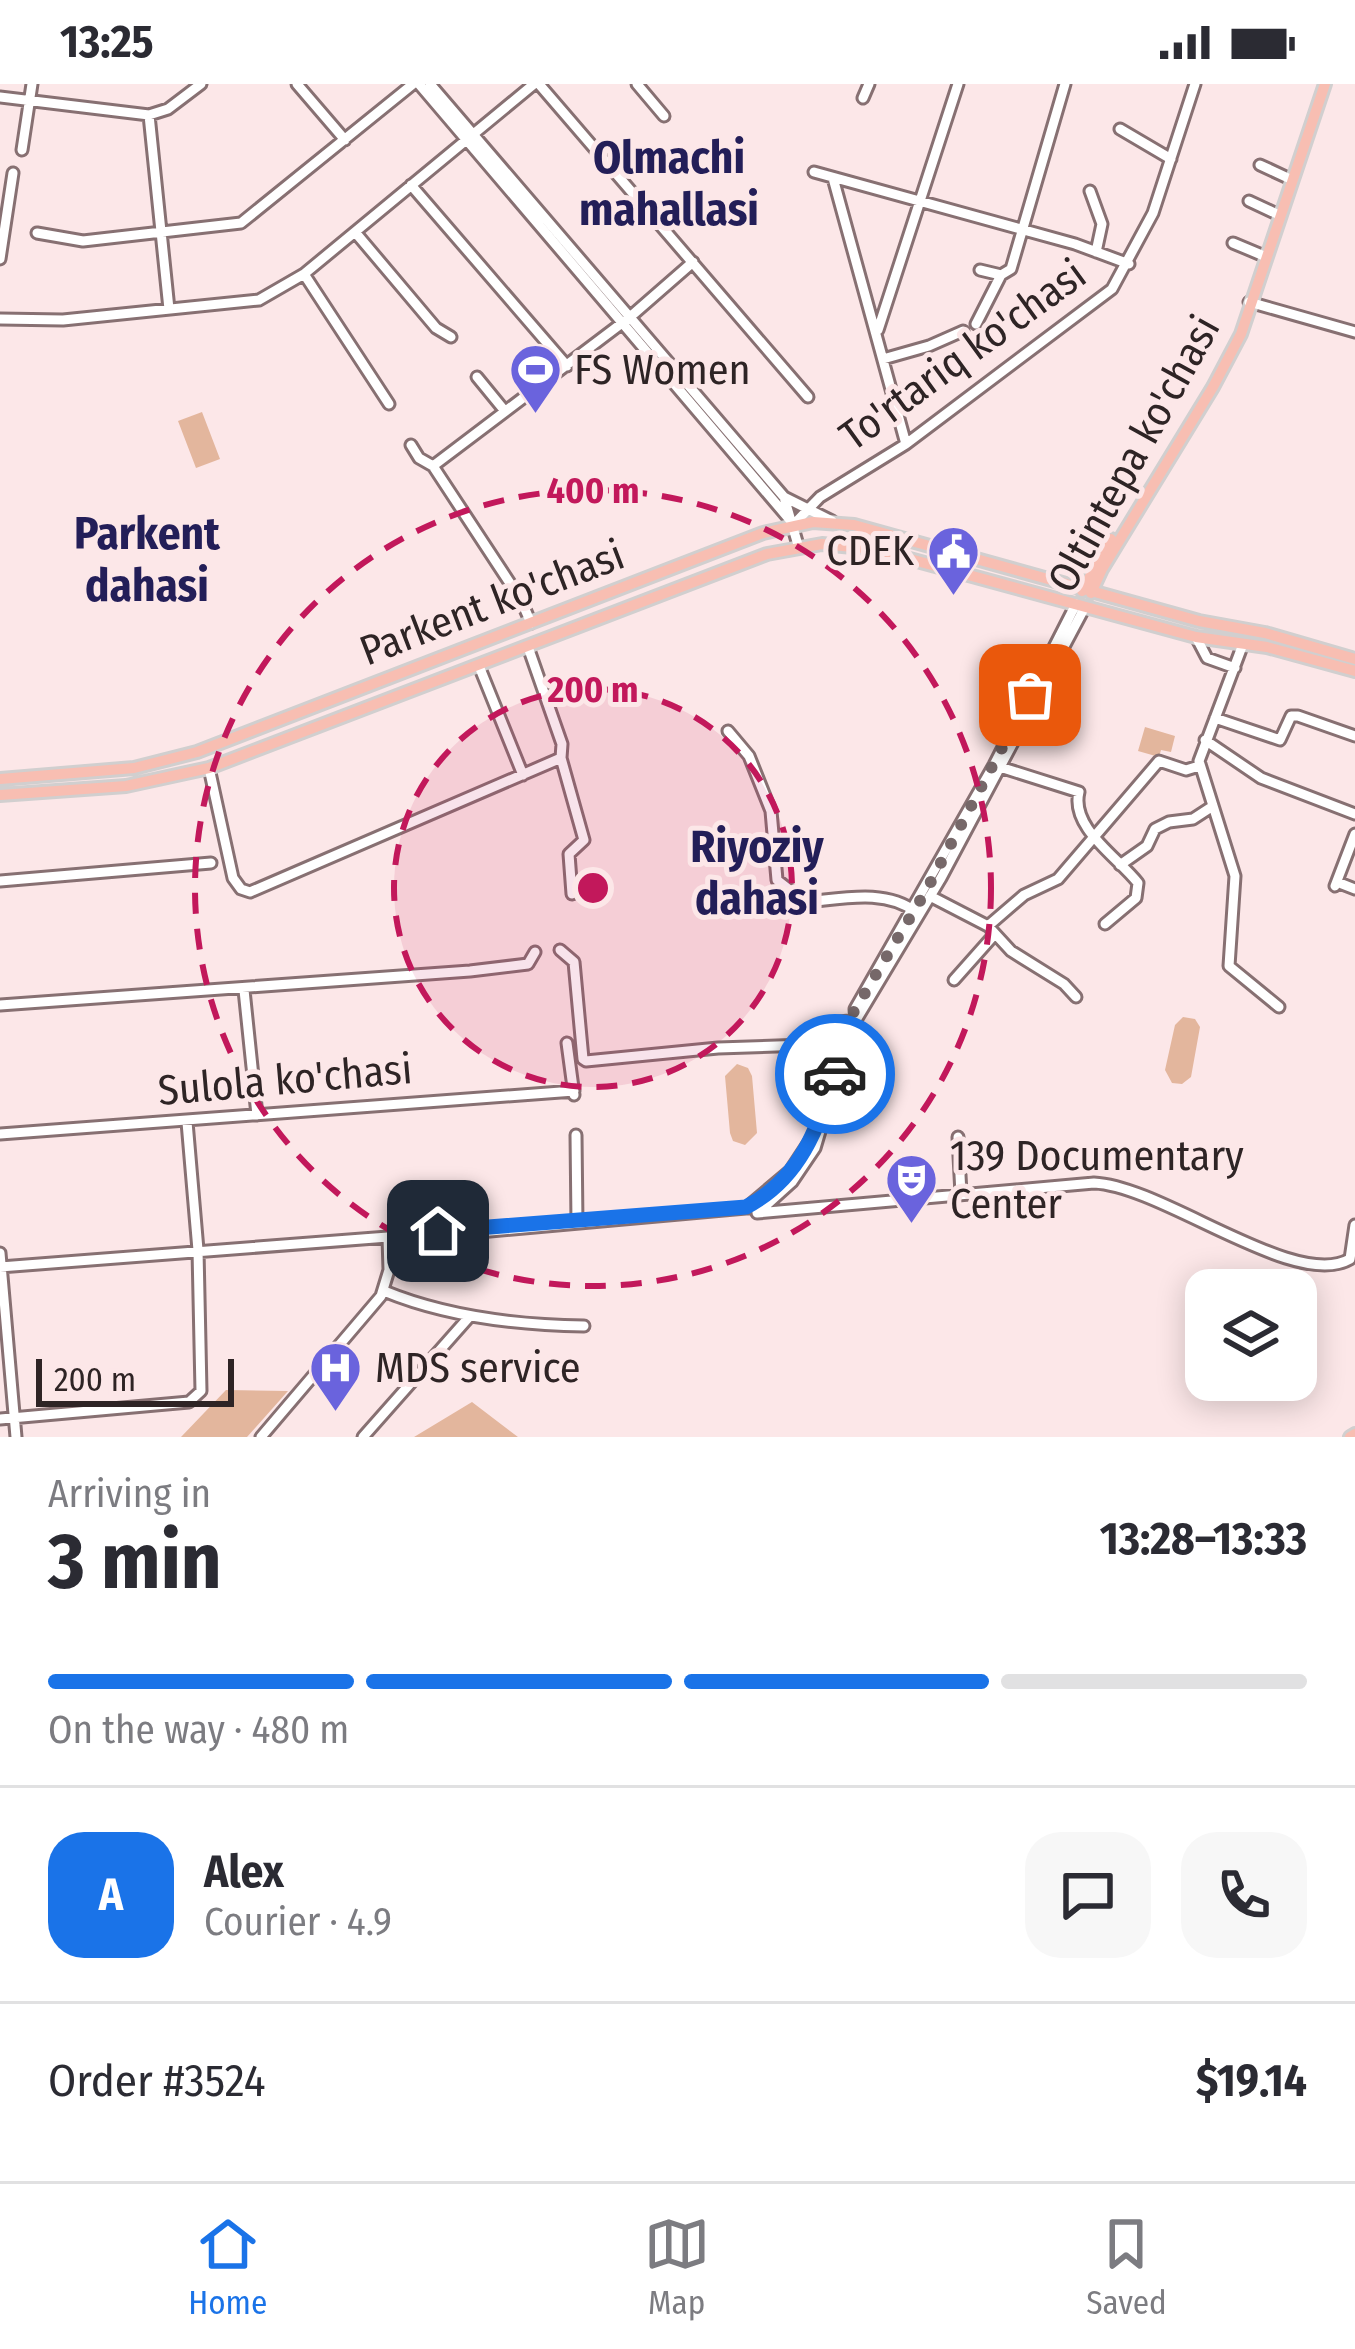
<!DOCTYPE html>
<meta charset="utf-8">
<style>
:root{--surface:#fff;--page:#f7f7f7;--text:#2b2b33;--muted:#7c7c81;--line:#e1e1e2;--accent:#1a73e8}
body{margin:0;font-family:"Fira Sans Condensed",sans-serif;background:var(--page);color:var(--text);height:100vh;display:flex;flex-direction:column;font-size:45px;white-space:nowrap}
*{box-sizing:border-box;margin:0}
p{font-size:39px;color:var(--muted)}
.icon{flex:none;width:66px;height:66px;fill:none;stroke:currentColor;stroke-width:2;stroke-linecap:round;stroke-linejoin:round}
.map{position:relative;height:1353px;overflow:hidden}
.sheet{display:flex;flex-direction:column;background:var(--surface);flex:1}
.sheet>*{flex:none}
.fabs{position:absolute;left:1185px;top:1185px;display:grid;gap:24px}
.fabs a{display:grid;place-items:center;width:132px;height:132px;border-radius:24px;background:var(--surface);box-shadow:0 6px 30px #0003;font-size:60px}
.scale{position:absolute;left:36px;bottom:30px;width:198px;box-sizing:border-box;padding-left:12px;border:6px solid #2e2425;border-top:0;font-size:33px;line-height:42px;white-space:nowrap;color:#2e2425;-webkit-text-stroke:9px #fce7e8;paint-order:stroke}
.pin{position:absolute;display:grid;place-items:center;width:102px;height:102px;color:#fff;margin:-51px;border-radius:24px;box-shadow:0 6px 18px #0006}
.courier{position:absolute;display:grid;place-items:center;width:120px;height:120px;margin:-60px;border:9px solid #1a73e8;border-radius:50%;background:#fff;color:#222;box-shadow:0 3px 15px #0007}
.headline em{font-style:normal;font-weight:700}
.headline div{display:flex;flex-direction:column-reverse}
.headline{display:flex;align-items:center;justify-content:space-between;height:204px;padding:0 48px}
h1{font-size:78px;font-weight:700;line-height:90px}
.bar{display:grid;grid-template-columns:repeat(4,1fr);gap:18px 12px;align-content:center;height:144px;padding:0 48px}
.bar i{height:15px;border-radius:9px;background:var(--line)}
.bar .on{background:var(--accent)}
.bar p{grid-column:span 4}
.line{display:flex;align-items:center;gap:30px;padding:0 48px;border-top:3px solid var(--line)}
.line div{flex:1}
.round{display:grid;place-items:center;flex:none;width:126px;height:126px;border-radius:36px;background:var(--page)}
.status{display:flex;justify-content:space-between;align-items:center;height:84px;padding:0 60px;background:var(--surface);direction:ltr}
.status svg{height:33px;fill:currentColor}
.tabs{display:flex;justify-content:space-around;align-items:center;height:168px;border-top:3px solid var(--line);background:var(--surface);font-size:33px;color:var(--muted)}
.tabs a{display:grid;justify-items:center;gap:6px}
.tabs .on{color:var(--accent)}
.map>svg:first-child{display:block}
.green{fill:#e3b69d}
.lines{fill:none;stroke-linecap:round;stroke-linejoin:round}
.minor-casing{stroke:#877072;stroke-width:15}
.major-casing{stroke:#d1cfcf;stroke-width:16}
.minor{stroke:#fff;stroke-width:9}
.major{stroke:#f8beb2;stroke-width:10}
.done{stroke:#766869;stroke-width:12;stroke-dasharray:0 21.6}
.route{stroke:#1a73e8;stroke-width:15}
.ring{fill:none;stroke:#c2185b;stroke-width:6;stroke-dasharray:21 15}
.labels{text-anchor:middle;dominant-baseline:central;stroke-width:10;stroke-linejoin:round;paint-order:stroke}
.street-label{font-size:42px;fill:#2e2425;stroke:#fce7e8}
.poi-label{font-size:42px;fill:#2e2425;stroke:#fce7e8;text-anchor:start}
.neighbourhood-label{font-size:45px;font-weight:bold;fill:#231e58;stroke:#fce7e8}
.centre{fill:#c2185b;stroke:#fce7e8;stroke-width:6}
.ring-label{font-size:36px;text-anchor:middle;font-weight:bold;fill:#c2185b;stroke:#fce7e8;stroke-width:10;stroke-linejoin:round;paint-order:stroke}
</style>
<div class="status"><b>13:25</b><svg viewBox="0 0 49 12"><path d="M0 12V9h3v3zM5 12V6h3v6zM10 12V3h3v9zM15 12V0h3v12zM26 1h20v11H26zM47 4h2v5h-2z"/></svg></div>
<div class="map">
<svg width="1355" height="1353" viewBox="0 0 1355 1353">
<rect width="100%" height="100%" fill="#fce7e8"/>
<path class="green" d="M 202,328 L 220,375 L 196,384 L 178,337 Z
M 1145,643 L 1175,652 L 1171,668 L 1161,666 L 1159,673 L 1138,667 Z
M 1183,933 L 1195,935 L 1200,943 L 1191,993 L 1182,1000 L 1172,999 L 1165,986 L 1175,941 Z
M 737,980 L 748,984 L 752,992 L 757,1049 L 745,1061 L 733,1057 L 730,1049 L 725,992 Z
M 226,1306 L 288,1307 L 247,1353 L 181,1353 Z
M 472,1318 L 518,1353 L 414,1353 Z"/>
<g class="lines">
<defs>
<path id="minor" d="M 297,0 L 345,56
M 419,0 L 790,436
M 430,0 L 784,413 L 798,461
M 539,0 L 808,313
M 637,0 L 664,32
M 0,13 L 149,31 L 168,25 L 201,0
M 863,14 L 869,0
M 149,31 L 169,225
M 1120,45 L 1171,75
M 22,66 L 32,0
M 1260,81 L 1288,94
M 814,88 L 1075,160 L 1129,180
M 833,94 L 906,360
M 411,101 L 567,282
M 1090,107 L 1102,140 L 1096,168
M 1249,117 L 1277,130
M 355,148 L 436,244 L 451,253
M 37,149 L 83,157 L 241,139 L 413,0
M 1233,159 L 1264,172
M 0,175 L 13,89
M 980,186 L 1001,191
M 304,190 L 389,320
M 1249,218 L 1355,248
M 0,235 L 63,236 L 259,216 L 304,190 L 534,0
M 976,240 L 1001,191 L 1011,185 L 1065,0
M 878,246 L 958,0
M 883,275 L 929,262 L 963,247
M 477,293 L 504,326
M 411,361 L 419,374 L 433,382 L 521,516 L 531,539
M 433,382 L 630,233 L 693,178
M 784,413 L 832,437
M 794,440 L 820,413 L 906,360 L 1112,205 L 1153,129 L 1195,0
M 1196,553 L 1207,574 L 1235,584
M 1243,560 L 1199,677 L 1235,792 L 1229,882 L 1279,923
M 528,563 L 562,660 L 561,674 L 584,756 L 569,770 L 572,810
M 479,582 L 523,691
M 1215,634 L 1280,656 L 1291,632 L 1298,632 L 1355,652
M 728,647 L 749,672 L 771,727 L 777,796 L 805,818 C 841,815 885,804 916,828
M 1205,656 L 1261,694 L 1355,730
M 1000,683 L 1079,708 C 1070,744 1119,774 1138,799 L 1136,814 L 1105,840
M 209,684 L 233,794 L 241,805 L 250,808 L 561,674
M 1120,781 L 1147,762 L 1155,745 L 1169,738 L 1193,735 L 1213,722
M 0,797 L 211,779
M 1337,798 L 1355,805
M 1335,802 L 1355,750
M 930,812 L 988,842 L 1011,867 L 1064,900 L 1076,913
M 988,842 L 1024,811 L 1058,795 L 1159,677 L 1186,686 L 1199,682
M 560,866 L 574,878 L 583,975 L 586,977 L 718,964 L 806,961 L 826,939 L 850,937 L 850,945
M 954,896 L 994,851
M 244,906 L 257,1031
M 0,921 L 470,887 L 528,880 L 535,868
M 855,925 L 994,681 L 1076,520
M 567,959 L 574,1011
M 0,1050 L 574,1007
M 576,1051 L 577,1139
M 958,1053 L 961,1110
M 751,1120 L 790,1087 L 815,1049
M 761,1126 L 792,1098 L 815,1064 L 850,946 L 941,794 L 1085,523
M 388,1153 L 401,1155 L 757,1123 L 757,1129 L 1094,1099 C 1163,1102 1295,1207 1350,1175 L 1355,1141
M 0,1169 L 16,1353
M 0,1183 L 388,1153
M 384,1207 C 447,1233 517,1241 584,1242
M 0,1335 L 189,1318 L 201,1307 L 198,1166 L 187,1038
M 261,1353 L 381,1212 L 389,1186 L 388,1153
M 363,1353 L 470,1232"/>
<path id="major" d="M 1082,507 L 1111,455
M 1091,509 L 1102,485 L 1213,303 L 1241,250 L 1325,0
M 0,695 L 134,684 L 197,668 L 763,449 L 813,438 L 854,441 L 1199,537 L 1265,549 L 1355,575
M 0,711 L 126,702 L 209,684 L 767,470 L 822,460 L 873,465 L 1196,553 L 1267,563 L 1355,587
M 1350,1353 L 1355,1350"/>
</defs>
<use href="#minor" class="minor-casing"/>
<use href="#major" class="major-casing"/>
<use href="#minor" class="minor"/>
<use href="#major" class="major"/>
</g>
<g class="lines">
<path class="done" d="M 835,990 L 853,929 L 927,805 L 1030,611"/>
<path class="route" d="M 438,1147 L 746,1123 C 800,1095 818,1044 835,990"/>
</g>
<circle cx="593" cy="804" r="199" fill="#c2185b" fill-opacity=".12"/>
<g class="ring">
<circle cx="593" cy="804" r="199"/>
<circle cx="593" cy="804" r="398"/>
</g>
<defs>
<symbol id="stadium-pin" viewBox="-11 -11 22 30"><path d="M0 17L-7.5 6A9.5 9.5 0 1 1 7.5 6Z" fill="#6a63dd" stroke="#fce7e8"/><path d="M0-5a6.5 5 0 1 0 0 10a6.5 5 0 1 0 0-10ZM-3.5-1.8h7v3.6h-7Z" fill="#fff"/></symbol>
<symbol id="civic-pin" viewBox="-11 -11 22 30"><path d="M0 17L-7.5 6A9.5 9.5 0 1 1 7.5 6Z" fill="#6a63dd" stroke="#fce7e8"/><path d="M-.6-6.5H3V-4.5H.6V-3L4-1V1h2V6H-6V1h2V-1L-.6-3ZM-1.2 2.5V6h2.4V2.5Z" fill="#fff"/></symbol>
<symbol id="theatre-pin" viewBox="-11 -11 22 30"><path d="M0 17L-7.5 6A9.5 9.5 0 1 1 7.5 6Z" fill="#6a63dd" stroke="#fce7e8"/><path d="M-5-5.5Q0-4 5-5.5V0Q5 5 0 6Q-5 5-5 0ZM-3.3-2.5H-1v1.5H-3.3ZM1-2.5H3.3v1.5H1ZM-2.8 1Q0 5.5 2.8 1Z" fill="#fff"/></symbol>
<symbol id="hospital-pin" viewBox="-11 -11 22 30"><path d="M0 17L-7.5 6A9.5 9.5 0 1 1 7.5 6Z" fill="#6a63dd" stroke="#fce7e8"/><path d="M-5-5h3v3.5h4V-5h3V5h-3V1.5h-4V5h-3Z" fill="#fff"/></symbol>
</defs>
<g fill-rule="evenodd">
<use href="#stadium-pin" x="506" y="256" width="59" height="81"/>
<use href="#civic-pin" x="924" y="438" width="59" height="81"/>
<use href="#theatre-pin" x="882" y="1066" width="59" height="81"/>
<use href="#hospital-pin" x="306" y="1254" width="59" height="81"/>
</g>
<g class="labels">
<g class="street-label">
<text transform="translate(963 271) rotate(-36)">To'rtariq ko'chasi</text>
<text transform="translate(1134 370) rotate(-61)">Oltintepa ko'chasi</text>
<text transform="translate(492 519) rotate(-21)">Parkent ko'chasi</text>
<text transform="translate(285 996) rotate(-5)">Sulola ko'chasi</text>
</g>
<g class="poi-label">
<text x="574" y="286">FS Women</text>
<text x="914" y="467" text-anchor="end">CDEK</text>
<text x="950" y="1072">139 Documentary<tspan x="950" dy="48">Center</tspan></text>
<text x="375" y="1284">MDS service</text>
</g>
<g class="neighbourhood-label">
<text x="669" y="74">Olmachi<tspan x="669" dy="52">mahallasi</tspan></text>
<text x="147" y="450">Parkent<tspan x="147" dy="52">dahasi</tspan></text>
<text x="757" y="763">Riyoziy<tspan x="757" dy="52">dahasi</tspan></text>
</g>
</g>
<circle cx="593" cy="804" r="18" class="centre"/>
<g class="ring-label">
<text x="593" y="419">400 m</text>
<text x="593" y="618">200 m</text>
</g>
</svg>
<div class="fabs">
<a><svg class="icon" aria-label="layers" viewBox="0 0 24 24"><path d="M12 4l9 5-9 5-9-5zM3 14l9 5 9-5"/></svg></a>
</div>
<div class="scale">200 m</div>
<div class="pin" style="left:1030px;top:611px;background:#ea580c"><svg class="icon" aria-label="bag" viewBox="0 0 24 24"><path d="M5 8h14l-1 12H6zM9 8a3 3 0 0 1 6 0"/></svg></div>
<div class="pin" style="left:438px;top:1147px;background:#1f2937"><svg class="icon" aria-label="home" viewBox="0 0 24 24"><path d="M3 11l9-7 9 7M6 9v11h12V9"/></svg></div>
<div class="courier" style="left:835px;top:990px"><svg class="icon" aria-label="car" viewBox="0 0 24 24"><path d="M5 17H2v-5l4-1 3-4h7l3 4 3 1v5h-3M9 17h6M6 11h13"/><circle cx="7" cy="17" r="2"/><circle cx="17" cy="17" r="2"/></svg></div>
</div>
<section class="sheet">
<div class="headline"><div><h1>3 min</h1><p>Arriving in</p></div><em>13:28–13:33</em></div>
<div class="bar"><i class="on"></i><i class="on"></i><i class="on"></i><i></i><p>On the way · 480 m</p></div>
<div class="line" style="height:216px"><b class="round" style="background:var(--accent);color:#fff">A</b><div><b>Alex</b><p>Courier · 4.9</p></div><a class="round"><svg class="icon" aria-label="chat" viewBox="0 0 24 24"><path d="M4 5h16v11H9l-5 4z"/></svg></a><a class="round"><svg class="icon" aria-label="phone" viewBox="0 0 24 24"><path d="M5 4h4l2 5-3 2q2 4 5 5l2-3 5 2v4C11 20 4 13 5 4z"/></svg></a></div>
<div class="line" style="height:156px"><div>Order #3524</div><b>$19.14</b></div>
</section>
<nav class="tabs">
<a class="on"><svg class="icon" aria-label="home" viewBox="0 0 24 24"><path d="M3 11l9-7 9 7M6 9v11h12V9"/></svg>Home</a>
<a><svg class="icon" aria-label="map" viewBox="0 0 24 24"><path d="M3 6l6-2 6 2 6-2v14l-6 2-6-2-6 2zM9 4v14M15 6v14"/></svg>Map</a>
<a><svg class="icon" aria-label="saved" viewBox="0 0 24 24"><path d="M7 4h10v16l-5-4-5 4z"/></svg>Saved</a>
</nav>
